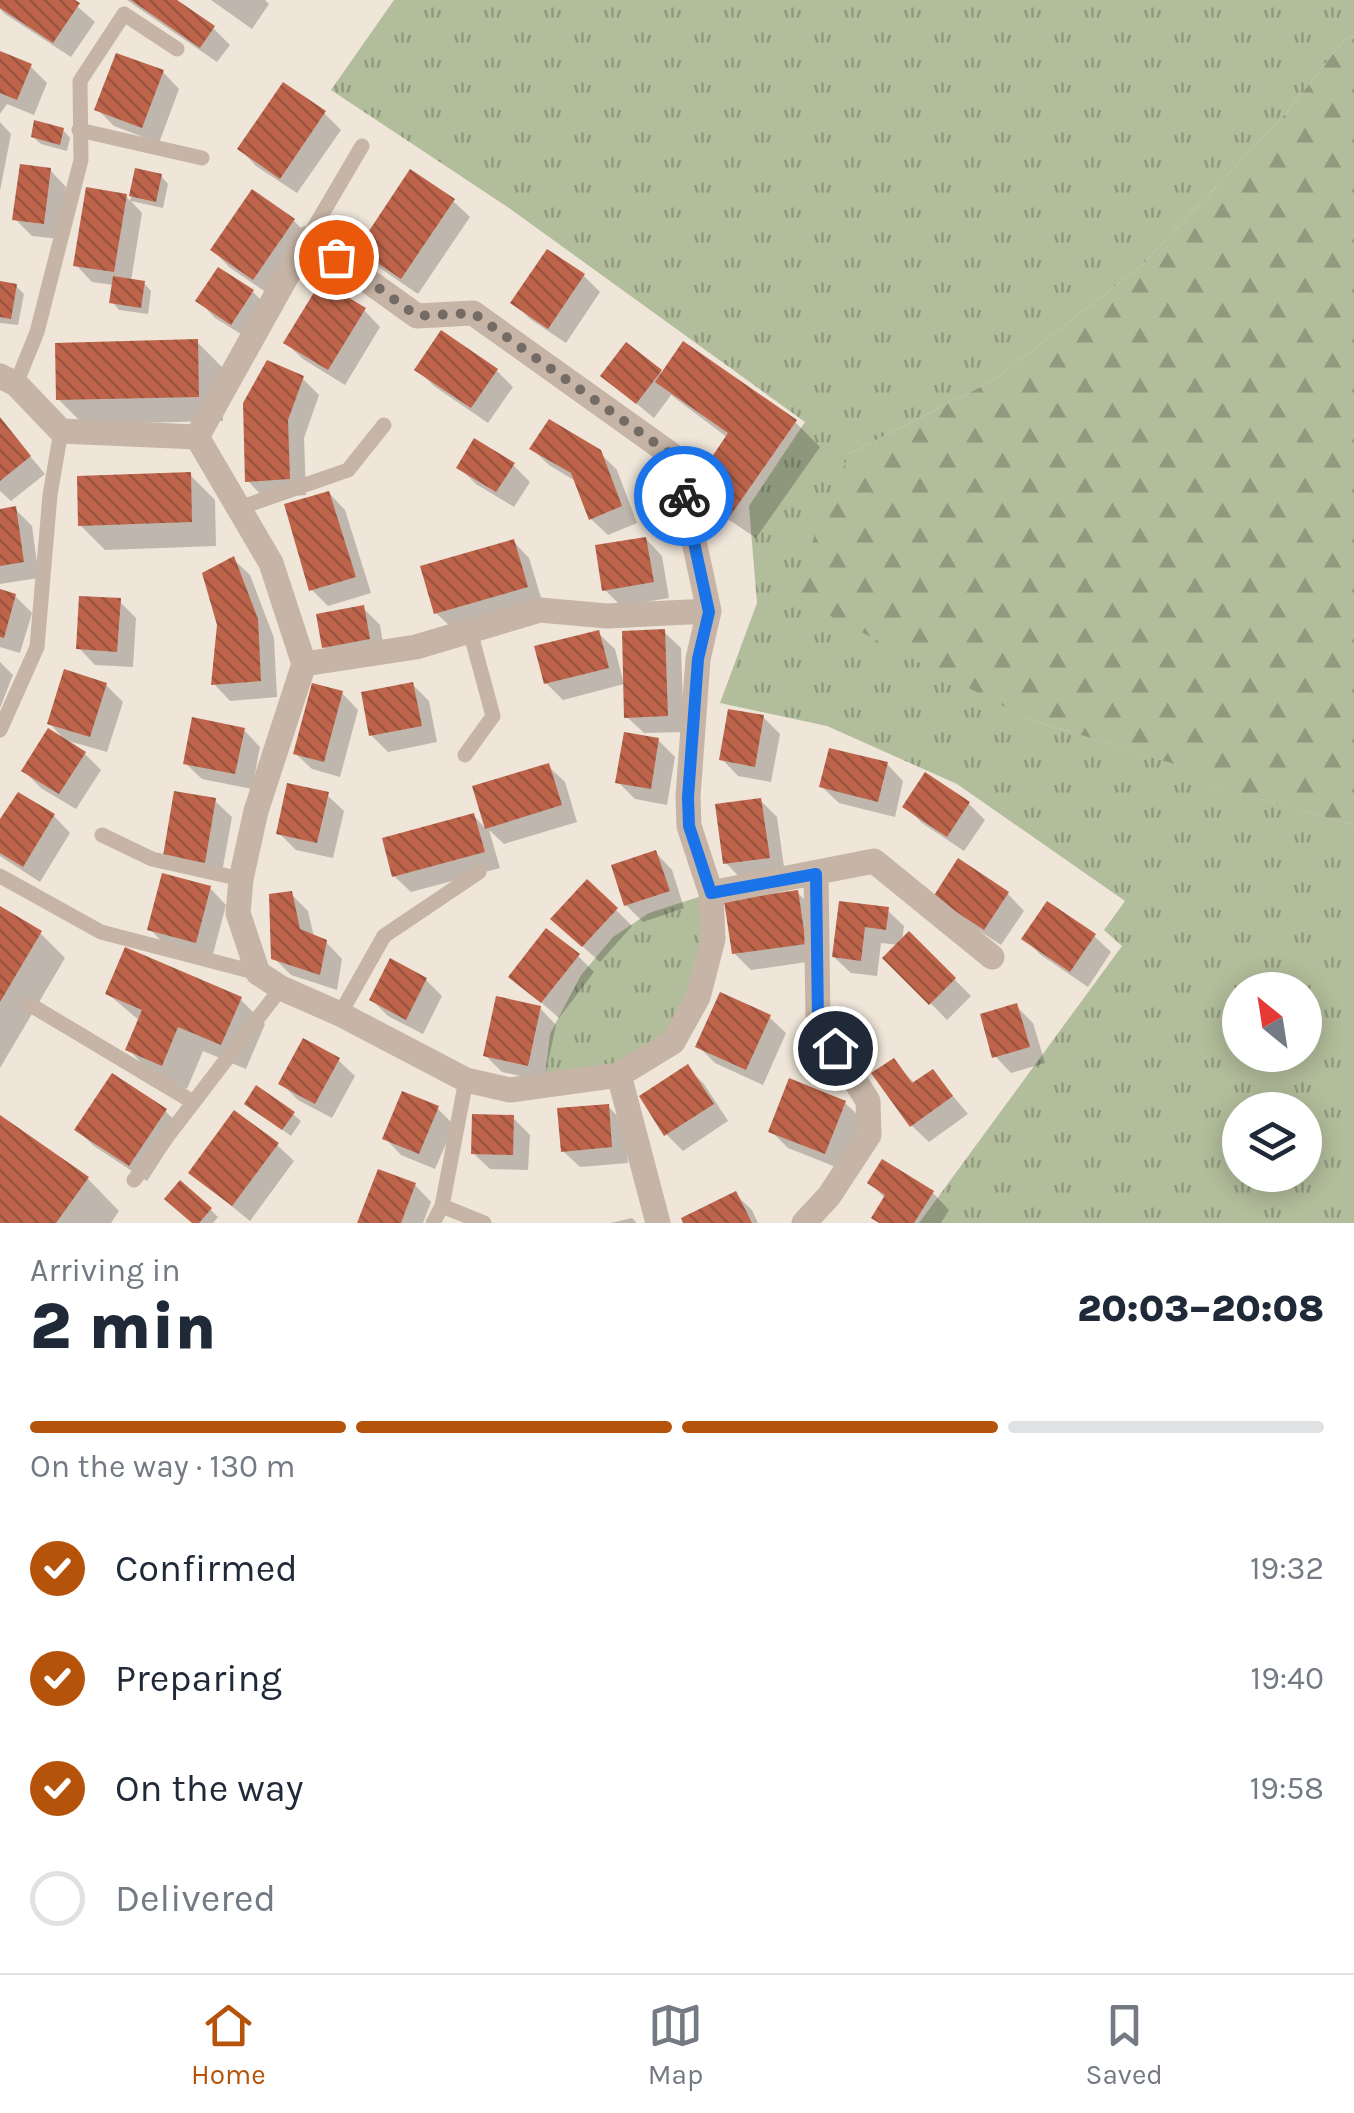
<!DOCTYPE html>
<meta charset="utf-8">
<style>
:root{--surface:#fff;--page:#f6f6f7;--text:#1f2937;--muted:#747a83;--line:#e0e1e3;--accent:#b45309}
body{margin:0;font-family:Karla,sans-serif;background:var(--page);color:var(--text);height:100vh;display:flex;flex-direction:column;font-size:38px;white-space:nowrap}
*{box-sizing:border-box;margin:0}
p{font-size:32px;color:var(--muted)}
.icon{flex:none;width:55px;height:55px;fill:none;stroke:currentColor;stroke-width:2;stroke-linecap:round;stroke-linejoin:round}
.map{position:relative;height:1223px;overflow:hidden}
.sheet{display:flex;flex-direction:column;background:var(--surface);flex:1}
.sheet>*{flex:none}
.needle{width:65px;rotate:330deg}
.tools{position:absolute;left:1222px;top:972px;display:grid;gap:20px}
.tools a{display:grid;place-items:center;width:100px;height:100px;border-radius:50%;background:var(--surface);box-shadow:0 5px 25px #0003;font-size:50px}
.pin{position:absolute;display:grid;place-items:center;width:85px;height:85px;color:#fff;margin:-42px;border:5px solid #fff;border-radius:50%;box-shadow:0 2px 10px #0007}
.courier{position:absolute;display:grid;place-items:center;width:100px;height:100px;margin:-50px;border:8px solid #1a73e8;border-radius:50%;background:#fff;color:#222;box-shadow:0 2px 12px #0007}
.overview em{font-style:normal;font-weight:800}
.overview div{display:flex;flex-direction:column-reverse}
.overview{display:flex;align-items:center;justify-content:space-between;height:170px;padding:0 30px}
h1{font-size:65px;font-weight:800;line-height:75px}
.bar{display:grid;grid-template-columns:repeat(4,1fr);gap:15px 10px;align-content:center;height:120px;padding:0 30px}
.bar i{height:12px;border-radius:8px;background:var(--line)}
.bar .on{background:var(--accent)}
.bar p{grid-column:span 4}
ol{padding:0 30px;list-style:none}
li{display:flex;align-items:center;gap:30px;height:110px}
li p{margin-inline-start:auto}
li .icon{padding:10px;border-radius:50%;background:var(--accent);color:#fff;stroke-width:4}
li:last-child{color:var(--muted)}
li i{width:55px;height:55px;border:5px solid var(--line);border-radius:50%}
.tabs{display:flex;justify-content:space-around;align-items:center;height:140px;border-top:2px solid var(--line);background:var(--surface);font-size:28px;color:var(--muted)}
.tabs a{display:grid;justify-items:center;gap:5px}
.tabs .on{color:var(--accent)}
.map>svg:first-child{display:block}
.grass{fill:url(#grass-tufts);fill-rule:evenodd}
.forest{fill:url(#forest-firs)}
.shadow{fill:#0003}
.building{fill:url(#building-back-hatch)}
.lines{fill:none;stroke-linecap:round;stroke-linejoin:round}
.service{stroke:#c6b4a6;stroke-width:15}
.minor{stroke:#c6b4a6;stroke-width:25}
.done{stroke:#756b65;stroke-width:10;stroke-dasharray:0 18}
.route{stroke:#1a73e8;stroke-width:12}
</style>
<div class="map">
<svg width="1354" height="1223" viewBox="0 0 1354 1223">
<defs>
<pattern id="grass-tufts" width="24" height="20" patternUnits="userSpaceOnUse" patternTransform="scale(2.5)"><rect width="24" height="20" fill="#b2bd9b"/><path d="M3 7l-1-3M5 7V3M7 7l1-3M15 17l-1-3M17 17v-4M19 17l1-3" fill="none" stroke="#919a7e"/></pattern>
<pattern id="forest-firs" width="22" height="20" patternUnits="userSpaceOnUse" patternTransform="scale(2.5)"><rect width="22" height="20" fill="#b2bd9b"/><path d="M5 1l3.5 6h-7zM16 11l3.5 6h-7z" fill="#919a7e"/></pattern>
<pattern id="building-back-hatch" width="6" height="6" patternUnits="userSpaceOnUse" patternTransform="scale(2.5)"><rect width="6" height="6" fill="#bd644a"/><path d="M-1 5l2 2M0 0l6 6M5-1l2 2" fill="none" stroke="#9a533e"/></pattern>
</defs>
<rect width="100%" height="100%" fill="#efe5d9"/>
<path class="grass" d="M 394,0 L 1354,0 L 1354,36 L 1345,39 L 1287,112 L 1141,266 L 994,380 L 849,454 L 1026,718 L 1188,768 L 1200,782 L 1354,825 L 1354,1223 L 919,1223 L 1122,946 L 1104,930 L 1125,901 L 957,784 L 827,726 L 720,703 L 757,603 L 749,506 L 805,422 L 509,208 L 331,90 ZM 1240,990 L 1305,990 L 1305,1055 L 1240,1055 ZM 1240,1110 L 1305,1110 L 1305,1175 L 1240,1175 Z
M 711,893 L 713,939 L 673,1042 L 619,1075 L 544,1085 L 550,1034 L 581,975 L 613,937 L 649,913 Z"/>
<path class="forest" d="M 1354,36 L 1354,825 L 1199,782 L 1187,768 L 1026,718 L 790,595 L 849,454 L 994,380 L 1141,266 L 1287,112 L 1345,39 Z"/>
<path class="shadow" d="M 0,0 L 70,0 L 95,22 L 71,57 L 5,14 L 0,9 Z
M 127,0 L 172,0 L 213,28 L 230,45 L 217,62 Z
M 211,0 L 265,0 L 269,4 L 252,29 Z
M 0,54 L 31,67 L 47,83 L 34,115 L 7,104 L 0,114 Z
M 163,72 L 179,89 L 159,143 L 114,126 L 97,109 Z
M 324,113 L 341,130 L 297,193 L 256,166 L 240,149 Z
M 0,122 L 11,134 L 0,191 Z
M 63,130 L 70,138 L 67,151 L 41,144 L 33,137 Z
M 50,170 L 66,187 L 60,239 L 32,236 L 15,219 Z
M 137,171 L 161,176 L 168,184 L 163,208 L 131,201 L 142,213 L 131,281 L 144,283 L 151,291 L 148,314 L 119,310 L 112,302 L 114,285 L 92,282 L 76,265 L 126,196 L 130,201 Z
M 253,193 L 294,221 L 310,237 L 270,295 L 229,267 L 213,250 Z
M 453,201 L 470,217 L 418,294 L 377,266 L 360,249 Z
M 219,270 L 253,292 L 269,308 L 249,339 L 215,318 L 199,301 Z
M 584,276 L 600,292 L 566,343 L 530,319 L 514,303 Z
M 0,284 L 16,286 L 24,294 L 18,325 L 0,323 Z
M 364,310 L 380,327 L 345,385 L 303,359 L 286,343 Z
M 197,342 L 222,367 L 223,421 L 83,424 L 58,399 Z
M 626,346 L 663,374 L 795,422 L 820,447 L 756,538 L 719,513 L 694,488 L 728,438 L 671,395 L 654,418 L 603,376 Z
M 417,369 L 496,370 L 513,387 L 488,423 L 434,386 Z
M 302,378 L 319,395 L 304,438 L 306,495 L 264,498 L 248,481 Z
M 0,420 L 45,474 L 11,501 L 0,491 Z
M 532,449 L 599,452 L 617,470 L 637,523 L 608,535 L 591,519 L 577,482 L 549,465 Z
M 513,465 L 530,482 L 514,507 L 476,484 L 459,467 Z
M 190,475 L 215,500 L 216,546 L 105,550 L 80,525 Z
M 329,493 L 345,510 L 371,593 L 328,606 L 312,590 Z
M 15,509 L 32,526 L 39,578 L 0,584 L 0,511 Z
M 646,539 L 662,556 L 669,598 L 621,606 L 605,590 Z
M 513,541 L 529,558 L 543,604 L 453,629 L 436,613 Z
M 233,559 L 250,575 L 274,638 L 277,697 L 230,701 L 214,684 Z
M 0,592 L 15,596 L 32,613 L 20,653 L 0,647 Z
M 119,601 L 136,618 L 133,667 L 95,665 L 79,648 Z
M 363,608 L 380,625 L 385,655 L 341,663 L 324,647 Z
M 664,632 L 681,648 L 684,732 L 644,733 L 627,717 Z
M 598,633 L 615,649 L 624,684 L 563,700 L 546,683 Z
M 0,662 L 13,675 L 0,708 Z
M 106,685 L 123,702 L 107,752 L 65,740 L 49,723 Z
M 413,685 L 429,701 L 437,742 L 388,752 L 371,735 Z
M 342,693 L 358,710 L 340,777 L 312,769 L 295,753 Z
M 763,717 L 780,734 L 771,782 L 738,776 L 722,759 Z
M 244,730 L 260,747 L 252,789 L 202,779 L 185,763 Z
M 658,740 L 675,757 L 667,805 L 635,799 L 618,782 Z
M 84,753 L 101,770 L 76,809 L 41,788 L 24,771 Z
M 887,764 L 903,781 L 895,817 L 839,803 L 822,787 Z
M 548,766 L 565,782 L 577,822 L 504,844 L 489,830 L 500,868 L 411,892 L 394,876 L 473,815 L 487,830 L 475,788 Z
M 18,795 L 54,816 L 70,833 L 40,882 L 0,856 L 0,824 Z
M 327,795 L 344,811 L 333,858 L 296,850 L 279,833 Z
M 760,800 L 777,817 L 785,874 L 742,880 L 726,863 Z
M 215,801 L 232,817 L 221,878 L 182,872 Z
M 969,804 L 985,820 L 964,851 L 922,823 L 905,806 Z
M 656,853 L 672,870 L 684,908 L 643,922 L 626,905 Z
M 959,862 L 1008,894 L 1024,911 L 1001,945 L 953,913 Z
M 210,888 L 226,905 L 212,958 L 166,946 L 150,929 Z
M 798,893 L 814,910 L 821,960 L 751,970 L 734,953 Z
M 291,894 L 308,911 L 314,937 L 326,942 L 342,959 L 337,990 L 291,975 L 274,958 Z
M 841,904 L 887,910 L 904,926 L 902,941 L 909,934 L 971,996 L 947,1020 L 886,958 L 899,945 L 881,943 L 877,976 L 851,973 L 834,957 Z
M 616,910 L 632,926 L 600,962 L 570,935 Z
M 0,912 L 40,933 L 65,958 L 0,1068 Z
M 1094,936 L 1111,952 L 1088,987 L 1041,955 L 1024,939 Z
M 578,956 L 594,972 L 559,1018 L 511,976 Z
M 426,980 L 442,996 L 423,1034 L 388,1016 L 372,1000 Z
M 108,994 L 240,999 L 265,1024 L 246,1069 L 203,1051 L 187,1089 L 152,1074 L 128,1049 L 140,1021 Z
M 1016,1006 L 1033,1023 L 1045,1063 L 1011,1073 L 995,1056 Z
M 540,1008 L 556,1025 L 544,1081 L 502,1072 L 485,1055 Z
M 769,1017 L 786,1033 L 763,1085 L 715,1063 L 698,1046 Z
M 338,1060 L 355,1076 L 332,1118 L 298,1100 L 281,1083 Z
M 894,1061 L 915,1084 L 933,1072 L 968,1114 L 929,1142 L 912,1126 L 875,1074 Z
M 688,1068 L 704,1084 L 728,1121 L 683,1151 L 666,1134 Z
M 845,1103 L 862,1119 L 841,1169 L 788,1148 L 771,1131 Z
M 247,1104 L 293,1114 L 301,1121 L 291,1136 Z
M 608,1106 L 624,1123 L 628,1163 L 580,1167 L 563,1151 Z
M 437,1108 L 454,1125 L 435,1169 L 401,1155 L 385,1138 Z
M 165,1111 L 182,1127 L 147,1181 L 94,1146 L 77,1130 Z
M 0,1118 L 87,1178 L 119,1211 L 111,1223 L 0,1223 Z
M 513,1118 L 530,1135 L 528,1170 L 490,1169 L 473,1153 Z
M 277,1145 L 294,1161 L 250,1221 L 191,1173 Z
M 883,1162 L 933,1193 L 949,1210 L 941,1223 L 880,1223 L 874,1218 L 886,1199 L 870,1183 Z
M 379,1172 L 415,1185 L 431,1202 L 423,1223 L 360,1223 Z
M 735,1194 L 752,1210 L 758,1223 L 686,1223 L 684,1219 Z
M 175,1207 L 210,1209 L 218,1217 L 213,1223 L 194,1223 Z
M 632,1218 L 637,1223 L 610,1223 Z"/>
<path class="building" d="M 0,0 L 75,0 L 80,3 L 53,43 L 0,8 Z
M 131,0 L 177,0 L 215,26 L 200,48 Z
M 0,51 L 32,64 L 17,100 L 0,93 Z
M 116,53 L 164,70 L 142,128 L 94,110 Z
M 283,82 L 326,111 L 280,179 L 237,149 Z
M 34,120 L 64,128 L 60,145 L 31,137 Z
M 20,164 L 51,168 L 44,224 L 12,220 Z
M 135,168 L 162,174 L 156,202 L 129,196 Z
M 410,169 L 455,199 L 401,279 L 357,249 Z
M 86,187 L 127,194 L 114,272 L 73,266 Z
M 252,189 L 295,219 L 253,280 L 210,250 Z
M 547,249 L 585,274 L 548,329 L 510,303 Z
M 218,267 L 254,290 L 231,325 L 195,301 Z
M 113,276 L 145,281 L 141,308 L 109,303 Z
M 0,281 L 17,284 L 11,319 L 0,317 Z
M 321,281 L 366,308 L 328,370 L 283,343 Z
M 441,330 L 498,369 L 471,408 L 414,370 Z
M 198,339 L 199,397 L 56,400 L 55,343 Z
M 683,341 L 797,420 L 730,516 L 691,488 L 728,433 L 655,382 Z
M 626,342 L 662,370 L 636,404 L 600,376 Z
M 267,360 L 304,376 L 288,420 L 290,479 L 245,482 L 243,403 Z
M 0,417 L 31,456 L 0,481 Z
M 549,419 L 601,450 L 622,506 L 589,520 L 571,473 L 529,449 Z
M 474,438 L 515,463 L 496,492 L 456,468 Z
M 191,472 L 192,522 L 78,526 L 77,476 Z
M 329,491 L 356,577 L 309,591 L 284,504 Z
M 16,506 L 24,562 L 0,566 L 0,509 Z
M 646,537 L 654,582 L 602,591 L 595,545 Z
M 514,539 L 528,587 L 434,614 L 420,566 Z
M 234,556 L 258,619 L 261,681 L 211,685 L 217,625 L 202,573 Z
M 0,589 L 16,594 L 4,638 L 0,637 Z
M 79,596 L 121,598 L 117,652 L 76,649 Z
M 364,605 L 370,639 L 322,648 L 316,614 Z
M 665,629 L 668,716 L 624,718 L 622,631 Z
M 599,630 L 609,668 L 544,684 L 534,646 Z
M 64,669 L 107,683 L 90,737 L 47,724 Z
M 413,682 L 422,726 L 369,736 L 361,692 Z
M 312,683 L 343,691 L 324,762 L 293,754 Z
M 728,709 L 764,715 L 755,767 L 719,760 Z
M 192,717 L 245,728 L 235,774 L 183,764 Z
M 48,728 L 86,752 L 59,794 L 21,771 Z
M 624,732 L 659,738 L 651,789 L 615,783 Z
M 829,748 L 888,762 L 878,802 L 819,787 Z
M 549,763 L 562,805 L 485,829 L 472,786 Z
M 925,772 L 970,802 L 947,837 L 902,807 Z
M 287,783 L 329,792 L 317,843 L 276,834 Z
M 174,791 L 216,798 L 205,863 L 163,856 Z
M 18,792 L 55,814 L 23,867 L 0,853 L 0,819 Z
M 761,798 L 770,858 L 723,864 L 715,804 Z
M 474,813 L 485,852 L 392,877 L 382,838 Z
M 656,850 L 670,891 L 624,906 L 611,865 Z
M 958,858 L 1009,892 L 984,930 L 933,897 Z
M 162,873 L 211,886 L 196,943 L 147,930 Z
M 587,879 L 618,908 L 582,947 L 550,919 Z
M 798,890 L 806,944 L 732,954 L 724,901 Z
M 292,891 L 300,929 L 327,940 L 320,975 L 271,959 L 269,894 Z
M 839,901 L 889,907 L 886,930 L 865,927 L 861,961 L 832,957 Z
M 1047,901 L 1096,934 L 1070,972 L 1021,939 Z
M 0,906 L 42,931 L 0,1002 Z
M 546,928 L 580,954 L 541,1003 L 508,977 Z
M 909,931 L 956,978 L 929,1005 L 882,958 Z
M 125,947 L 242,997 L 221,1045 L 178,1027 L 162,1066 L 125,1050 L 142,1010 L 105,994 Z
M 390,958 L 427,978 L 406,1020 L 369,1000 Z
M 720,992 L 771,1015 L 746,1070 L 695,1047 Z
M 496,996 L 541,1006 L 528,1066 L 483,1056 Z
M 1017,1003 L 1030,1047 L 992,1058 L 980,1014 Z
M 303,1038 L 340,1058 L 315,1104 L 278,1084 Z
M 894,1058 L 912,1083 L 933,1069 L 953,1096 L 910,1127 L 871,1073 Z
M 688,1064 L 714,1104 L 664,1136 L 639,1096 Z
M 112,1073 L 167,1109 L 129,1166 L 74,1130 Z
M 789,1078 L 846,1101 L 825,1154 L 768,1132 Z
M 256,1085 L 295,1112 L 282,1130 L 244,1104 Z
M 402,1091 L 439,1106 L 419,1154 L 382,1139 Z
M 609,1104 L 612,1147 L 561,1152 L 557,1108 Z
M 234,1110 L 279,1143 L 232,1206 L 188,1173 Z
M 472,1114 L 514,1115 L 513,1155 L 471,1154 Z
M 0,1115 L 89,1177 L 56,1223 L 0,1223 Z
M 882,1159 L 934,1191 L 914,1223 L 879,1223 L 871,1218 L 885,1195 L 867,1183 Z
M 378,1169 L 416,1183 L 401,1223 L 357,1223 Z
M 180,1180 L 212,1208 L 199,1223 L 192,1223 L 164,1199 Z
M 736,1191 L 752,1223 L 683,1223 L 681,1218 Z"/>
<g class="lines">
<path class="service" d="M 79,130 L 202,158
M 308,238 L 362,146
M 16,384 L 37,332 L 81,160 L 80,81 L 124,14 L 177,49
M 239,508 L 348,470 L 384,425
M 0,730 L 37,647 L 50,495 L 61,431
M 465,755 L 493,716 L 470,631
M 102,835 L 152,859 L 241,879
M 0,876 L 101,932 L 258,973
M 29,1004 L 193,1102
M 340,1014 L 384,936 L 479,872
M 134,1180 L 281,988
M 442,1206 L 484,1223
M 433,1223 L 442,1206 L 466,1080"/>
<path class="minor" d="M 0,376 L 16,384 L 61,431 L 197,437 L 271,563 L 304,664 L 256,811 L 241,879 L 238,913 L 258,973 L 281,988 L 340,1014 L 466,1080 L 510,1090 L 619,1075 L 673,1042 L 698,997 L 713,939 L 711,893 L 689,826 L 688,797 L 698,659 L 709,611 L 676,458 L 473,313 L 417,316 L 308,238 L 197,437
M 304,664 L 416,647 L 540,610 L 607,616 L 709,611
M 711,893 L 874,861 L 992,957
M 619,1075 L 658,1223
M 804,1223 L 829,1196 L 869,1135 L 868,1101 L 818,1021 L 816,873"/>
</g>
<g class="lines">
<path class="done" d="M 336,257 L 417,316 L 473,313 L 676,458 L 684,496"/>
<path class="route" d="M 684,496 L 709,612 L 698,659 L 688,797 L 689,826 L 711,893 L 816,874 L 818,1021 L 835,1048"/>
</g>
</svg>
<div class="tools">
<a><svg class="needle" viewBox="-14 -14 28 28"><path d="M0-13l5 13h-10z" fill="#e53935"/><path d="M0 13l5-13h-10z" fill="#747a83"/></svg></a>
<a><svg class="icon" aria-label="layers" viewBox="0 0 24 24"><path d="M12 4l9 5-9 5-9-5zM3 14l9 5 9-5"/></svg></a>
</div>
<div class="pin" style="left:336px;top:257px;background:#ea580c"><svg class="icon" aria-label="bag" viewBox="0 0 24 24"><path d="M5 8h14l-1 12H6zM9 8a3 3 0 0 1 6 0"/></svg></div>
<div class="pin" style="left:835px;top:1048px;background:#1f2937"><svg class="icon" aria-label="home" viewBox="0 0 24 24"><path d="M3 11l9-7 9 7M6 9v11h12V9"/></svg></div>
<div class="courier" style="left:684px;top:496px"><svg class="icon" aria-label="bike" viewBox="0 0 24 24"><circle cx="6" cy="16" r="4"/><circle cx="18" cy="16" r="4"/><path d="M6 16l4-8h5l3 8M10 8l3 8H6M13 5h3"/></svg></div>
</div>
<section class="sheet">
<div class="overview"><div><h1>2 min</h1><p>Arriving in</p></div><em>20:03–20:08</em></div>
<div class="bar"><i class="on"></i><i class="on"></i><i class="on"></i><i></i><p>On the way · 130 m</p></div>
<ol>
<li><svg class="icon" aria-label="check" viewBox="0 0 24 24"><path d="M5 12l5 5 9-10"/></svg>Confirmed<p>19:32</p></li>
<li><svg class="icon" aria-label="check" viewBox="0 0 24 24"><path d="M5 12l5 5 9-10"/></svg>Preparing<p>19:40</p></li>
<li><svg class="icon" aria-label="check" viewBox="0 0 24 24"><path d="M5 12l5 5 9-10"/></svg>On the way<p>19:58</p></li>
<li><i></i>Delivered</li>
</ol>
</section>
<nav class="tabs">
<a class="on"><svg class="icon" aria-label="home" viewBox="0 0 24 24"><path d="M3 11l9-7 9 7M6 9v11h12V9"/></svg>Home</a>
<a><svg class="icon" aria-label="map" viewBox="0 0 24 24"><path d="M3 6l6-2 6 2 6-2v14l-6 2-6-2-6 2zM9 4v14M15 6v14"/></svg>Map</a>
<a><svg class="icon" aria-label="saved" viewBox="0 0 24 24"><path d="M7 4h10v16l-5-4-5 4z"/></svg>Saved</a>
</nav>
